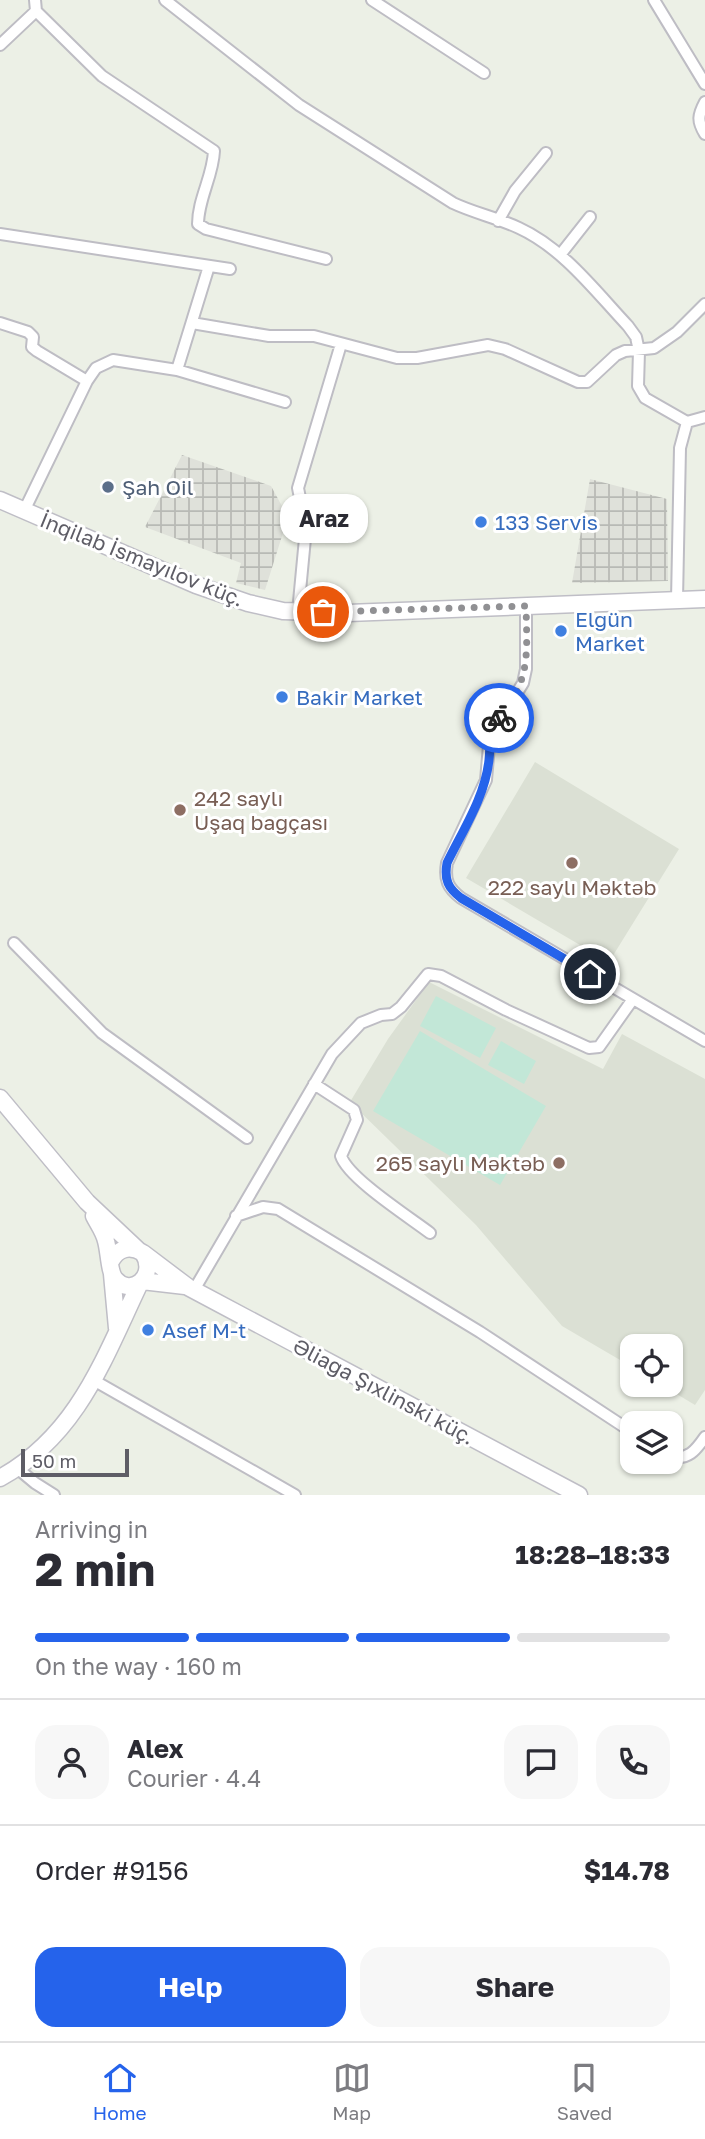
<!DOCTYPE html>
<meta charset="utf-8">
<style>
:root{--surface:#fff;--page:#f7f7f7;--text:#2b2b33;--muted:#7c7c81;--line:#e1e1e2;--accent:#2563eb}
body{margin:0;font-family:"Golos Text",sans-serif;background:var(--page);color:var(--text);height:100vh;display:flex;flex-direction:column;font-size:26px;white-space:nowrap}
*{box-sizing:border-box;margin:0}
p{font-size:23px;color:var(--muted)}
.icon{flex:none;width:38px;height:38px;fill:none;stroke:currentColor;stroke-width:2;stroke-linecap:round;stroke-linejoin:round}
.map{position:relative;height:1495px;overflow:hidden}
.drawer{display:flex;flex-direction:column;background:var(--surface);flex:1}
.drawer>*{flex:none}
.tools{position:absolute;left:620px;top:1334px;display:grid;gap:14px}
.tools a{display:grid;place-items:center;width:63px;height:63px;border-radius:14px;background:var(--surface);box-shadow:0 2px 5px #0004;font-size:35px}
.scale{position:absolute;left:21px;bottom:18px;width:108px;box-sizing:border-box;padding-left:7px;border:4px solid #5e5d66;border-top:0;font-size:19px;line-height:24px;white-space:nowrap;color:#5e5d66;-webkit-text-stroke:5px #fff;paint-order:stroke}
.pin{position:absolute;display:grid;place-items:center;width:60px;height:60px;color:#fff;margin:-30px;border:4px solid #fff;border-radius:50%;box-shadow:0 2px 7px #0007}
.courier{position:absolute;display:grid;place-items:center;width:70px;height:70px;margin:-35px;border:5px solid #2563eb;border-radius:50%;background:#fff;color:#222;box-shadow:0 2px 9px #0007}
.bubble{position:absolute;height:49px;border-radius:21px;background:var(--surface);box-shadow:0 2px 5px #0004;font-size:23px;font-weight:700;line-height:49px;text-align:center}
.summary em{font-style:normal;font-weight:700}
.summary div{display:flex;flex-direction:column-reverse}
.summary{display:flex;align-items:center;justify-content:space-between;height:119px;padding:0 35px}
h1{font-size:46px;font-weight:700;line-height:52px}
.bar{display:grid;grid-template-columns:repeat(4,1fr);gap:10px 7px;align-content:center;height:84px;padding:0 35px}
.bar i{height:9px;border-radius:5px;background:var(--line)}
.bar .selected{background:var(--accent)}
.bar p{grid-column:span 4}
.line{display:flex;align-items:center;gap:18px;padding:0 35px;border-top:2px solid var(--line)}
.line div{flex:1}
.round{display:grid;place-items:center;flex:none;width:74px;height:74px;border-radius:21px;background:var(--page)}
.primary-button{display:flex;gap:14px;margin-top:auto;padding:14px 35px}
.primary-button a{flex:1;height:80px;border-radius:21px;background:var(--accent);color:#fff;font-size:28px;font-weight:700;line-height:80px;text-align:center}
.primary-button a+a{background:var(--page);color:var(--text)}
.menu{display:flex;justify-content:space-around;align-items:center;height:98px;border-top:2px solid var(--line);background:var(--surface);font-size:19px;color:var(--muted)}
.menu a{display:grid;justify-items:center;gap:4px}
.menu .selected{color:var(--accent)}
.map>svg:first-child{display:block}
.industrial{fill:url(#industrial-grid)}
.education{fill:#dbe0d4}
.grass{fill:#c2e7d7}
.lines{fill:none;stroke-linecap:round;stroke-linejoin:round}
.minor-casing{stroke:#bebdc4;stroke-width:14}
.secondary-casing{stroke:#bfbec6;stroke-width:19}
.minor{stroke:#fff;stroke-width:10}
.secondary{stroke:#fff;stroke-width:16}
.done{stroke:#909093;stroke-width:7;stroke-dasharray:0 12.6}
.route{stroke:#2563eb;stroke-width:9}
.service-dot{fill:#5c6f8a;stroke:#fff;stroke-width:2.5}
.shop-dot{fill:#3f7fe0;stroke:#fff;stroke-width:2.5}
.education-dot{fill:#8d6e63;stroke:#fff;stroke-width:2.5}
.labels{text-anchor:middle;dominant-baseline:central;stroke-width:6;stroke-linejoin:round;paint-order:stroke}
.service-label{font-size:21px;fill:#4e5e75;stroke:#fff;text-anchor:start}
.shop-label{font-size:21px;fill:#366cbe;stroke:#fff;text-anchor:start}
.street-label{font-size:21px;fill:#5e5d66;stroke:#fff}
.education-label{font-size:21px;fill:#785e54;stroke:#fff;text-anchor:start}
</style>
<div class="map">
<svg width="705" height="1495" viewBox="0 0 705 1495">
<defs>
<pattern id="industrial-grid" width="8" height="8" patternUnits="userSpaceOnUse" patternTransform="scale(1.75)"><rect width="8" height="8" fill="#dfe1da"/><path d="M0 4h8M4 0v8" fill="none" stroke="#b8bab5"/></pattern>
</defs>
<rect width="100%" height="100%" fill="#ecf0e6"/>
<path class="industrial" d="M 182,455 L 271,486 L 288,517 L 265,590 L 236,583 L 241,563 L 145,527 Z
M 590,479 L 667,499 L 668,581 L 572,583 Z"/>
<path class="education" d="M 535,762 L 679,849 L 609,962 L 466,878 Z
M 429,982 L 603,1069 L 622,1034 L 705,1079 L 705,1390 L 695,1405 L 660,1384 L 670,1384 L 670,1346 L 632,1346 L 632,1367 L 562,1326 L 476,1225 L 350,1102 L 388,1039 Z"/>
<path class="grass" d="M 436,996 L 496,1028 L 480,1058 L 420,1026 Z
M 420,1031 L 546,1106 L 500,1185 L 373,1111 Z
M 501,1041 L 536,1061 L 524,1084 L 488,1065 Z"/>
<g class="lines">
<defs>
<path id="minor" d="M 35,0 L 36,11 L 102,76 L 214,151 C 213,176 198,199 198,224 L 206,229 L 326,259
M 165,0 L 299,105 L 453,203 C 474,213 498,218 519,228 C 563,248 596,292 628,326 L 636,337 L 639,351 L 638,386 L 645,398 L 687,422
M 372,0 L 484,73
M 654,0 L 705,84
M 0,45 L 36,11
M 705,102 C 698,115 697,121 705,134
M 498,221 L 515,191 L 546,153
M 0,234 L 230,269
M 560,255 L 590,217
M 0,323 L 28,332 L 33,337 L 32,347 L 37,351 L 87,381
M 192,323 L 269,336 L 314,336 L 397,358 L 417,358 L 488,345 L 505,349 L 578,382 L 587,382 L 616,355 L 625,351 L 654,348 L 677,332 L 705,304
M 177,370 L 209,266
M 24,511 L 87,381 L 96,368 L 113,360 L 177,370 L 285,402
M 677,600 L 680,448 L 687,422 L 705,417
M 526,606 L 526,669 L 523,683 L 507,709 L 494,724 L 490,734 L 486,780 L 447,863 C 444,880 448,888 461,898 L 705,1041
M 298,612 L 306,528 L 298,488 L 341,344
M 14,943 L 102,1033 L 247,1138
M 314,1084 L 354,1110 L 357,1120 L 341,1156 C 348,1178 409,1217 430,1233
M 236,1216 L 263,1207 L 278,1209 L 480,1332 L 632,1432
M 194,1290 L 332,1054 L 361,1023 L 381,1015 L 392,1014 L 401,1007 L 428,974 L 441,976 L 506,1010 L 589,1048 L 599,1047 L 633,999
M 95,1381 L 295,1495
M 670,1456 C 688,1461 696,1450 705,1437
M 17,1468 L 35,1483 L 54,1495"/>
<path id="secondary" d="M 0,500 L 196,585 L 248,603 L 283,611 L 348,613 L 705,599
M 0,1098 L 87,1202 L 138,1250
M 94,1216 C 98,1224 104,1232 106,1241 C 109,1251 109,1272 115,1279 C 131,1298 158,1276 143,1253 C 130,1245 118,1248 111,1261
M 143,1253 L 188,1287 L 579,1495
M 112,1274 L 117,1328
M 142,1281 L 185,1286
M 0,1478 C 78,1435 104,1358 140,1283"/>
</defs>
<use href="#minor" class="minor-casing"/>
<use href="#secondary" class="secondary-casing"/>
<use href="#minor" class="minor"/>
<use href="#secondary" class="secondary"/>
</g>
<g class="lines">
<path class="done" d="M 323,612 L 526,606 C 527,652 531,681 499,718"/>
<path class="route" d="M 499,718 C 487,732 491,744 489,760 C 485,797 463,830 447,863 C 444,880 448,888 461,898 L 590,974"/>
</g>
<circle class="service-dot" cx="108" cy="487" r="7"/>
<g class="shop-dot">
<circle cx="481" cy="522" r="7"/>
<circle cx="561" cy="631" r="7"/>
<circle cx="282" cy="697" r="7"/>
<circle cx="148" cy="1330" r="7"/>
</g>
<g class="education-dot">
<circle cx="180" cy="810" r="7"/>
<circle cx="572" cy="863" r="7"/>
<circle cx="559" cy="1163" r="7"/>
</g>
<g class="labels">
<g class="service-label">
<text x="122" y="487">Şah Oil</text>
</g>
<g class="shop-label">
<text x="495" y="522">133 Servis</text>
<text x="575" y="619">Elgün<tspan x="575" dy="24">Market</tspan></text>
<text x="296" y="697">Bakir Market</text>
<text x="162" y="1330">Asef M-t</text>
</g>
<g class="street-label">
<text transform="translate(142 559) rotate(22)">İnqilab İsmayılov küç.</text>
<text transform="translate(384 1391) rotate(28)">Əliağa Şıxlinski küç.</text>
</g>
<g class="education-label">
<text x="194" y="798">242 saylı<tspan x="194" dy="24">Uşaq bağçası</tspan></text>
<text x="572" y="887" text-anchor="middle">222 saylı Məktəb</text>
<text x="545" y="1163" text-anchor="end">265 saylı Məktəb</text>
</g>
</g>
</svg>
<div class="tools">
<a><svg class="icon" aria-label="locate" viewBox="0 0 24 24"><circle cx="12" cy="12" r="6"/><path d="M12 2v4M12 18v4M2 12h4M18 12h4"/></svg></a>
<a><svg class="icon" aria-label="layers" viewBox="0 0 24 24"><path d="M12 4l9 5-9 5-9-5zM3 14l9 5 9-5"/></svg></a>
</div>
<div class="scale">50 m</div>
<div class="pin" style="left:323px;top:612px;background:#ea580c"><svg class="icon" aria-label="bag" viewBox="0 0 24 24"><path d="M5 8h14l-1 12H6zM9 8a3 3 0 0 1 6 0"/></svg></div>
<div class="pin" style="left:590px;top:974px;background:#1f2937"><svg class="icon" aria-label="home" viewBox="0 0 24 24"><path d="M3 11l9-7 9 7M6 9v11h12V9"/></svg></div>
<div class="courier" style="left:499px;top:718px"><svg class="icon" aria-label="bike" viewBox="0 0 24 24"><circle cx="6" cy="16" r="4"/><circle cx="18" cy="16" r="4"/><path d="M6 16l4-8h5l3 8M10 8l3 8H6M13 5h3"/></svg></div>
<div class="bubble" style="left:280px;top:494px;width:88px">Araz</div>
</div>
<section class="drawer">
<div class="summary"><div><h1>2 min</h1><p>Arriving in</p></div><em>18:28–18:33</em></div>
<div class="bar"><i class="selected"></i><i class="selected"></i><i class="selected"></i><i></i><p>On the way · 160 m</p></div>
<div class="line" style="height:126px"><a class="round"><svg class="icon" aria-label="person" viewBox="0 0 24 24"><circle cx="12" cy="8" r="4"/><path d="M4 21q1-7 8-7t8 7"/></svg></a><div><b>Alex</b><p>Courier · 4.4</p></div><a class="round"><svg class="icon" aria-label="chat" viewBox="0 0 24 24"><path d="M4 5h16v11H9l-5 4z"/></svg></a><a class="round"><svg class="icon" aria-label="phone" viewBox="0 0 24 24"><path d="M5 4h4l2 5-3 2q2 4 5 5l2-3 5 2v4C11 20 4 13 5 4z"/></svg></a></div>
<div class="line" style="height:91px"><div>Order #9156</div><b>$14.78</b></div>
<div class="primary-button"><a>Help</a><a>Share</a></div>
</section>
<nav class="menu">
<a class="selected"><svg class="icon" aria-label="home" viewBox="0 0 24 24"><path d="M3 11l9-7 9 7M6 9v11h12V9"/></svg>Home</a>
<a><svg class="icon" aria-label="map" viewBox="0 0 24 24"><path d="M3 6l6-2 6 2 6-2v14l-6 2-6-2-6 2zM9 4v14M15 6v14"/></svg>Map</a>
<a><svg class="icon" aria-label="saved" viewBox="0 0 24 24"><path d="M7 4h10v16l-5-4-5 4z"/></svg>Saved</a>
</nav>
